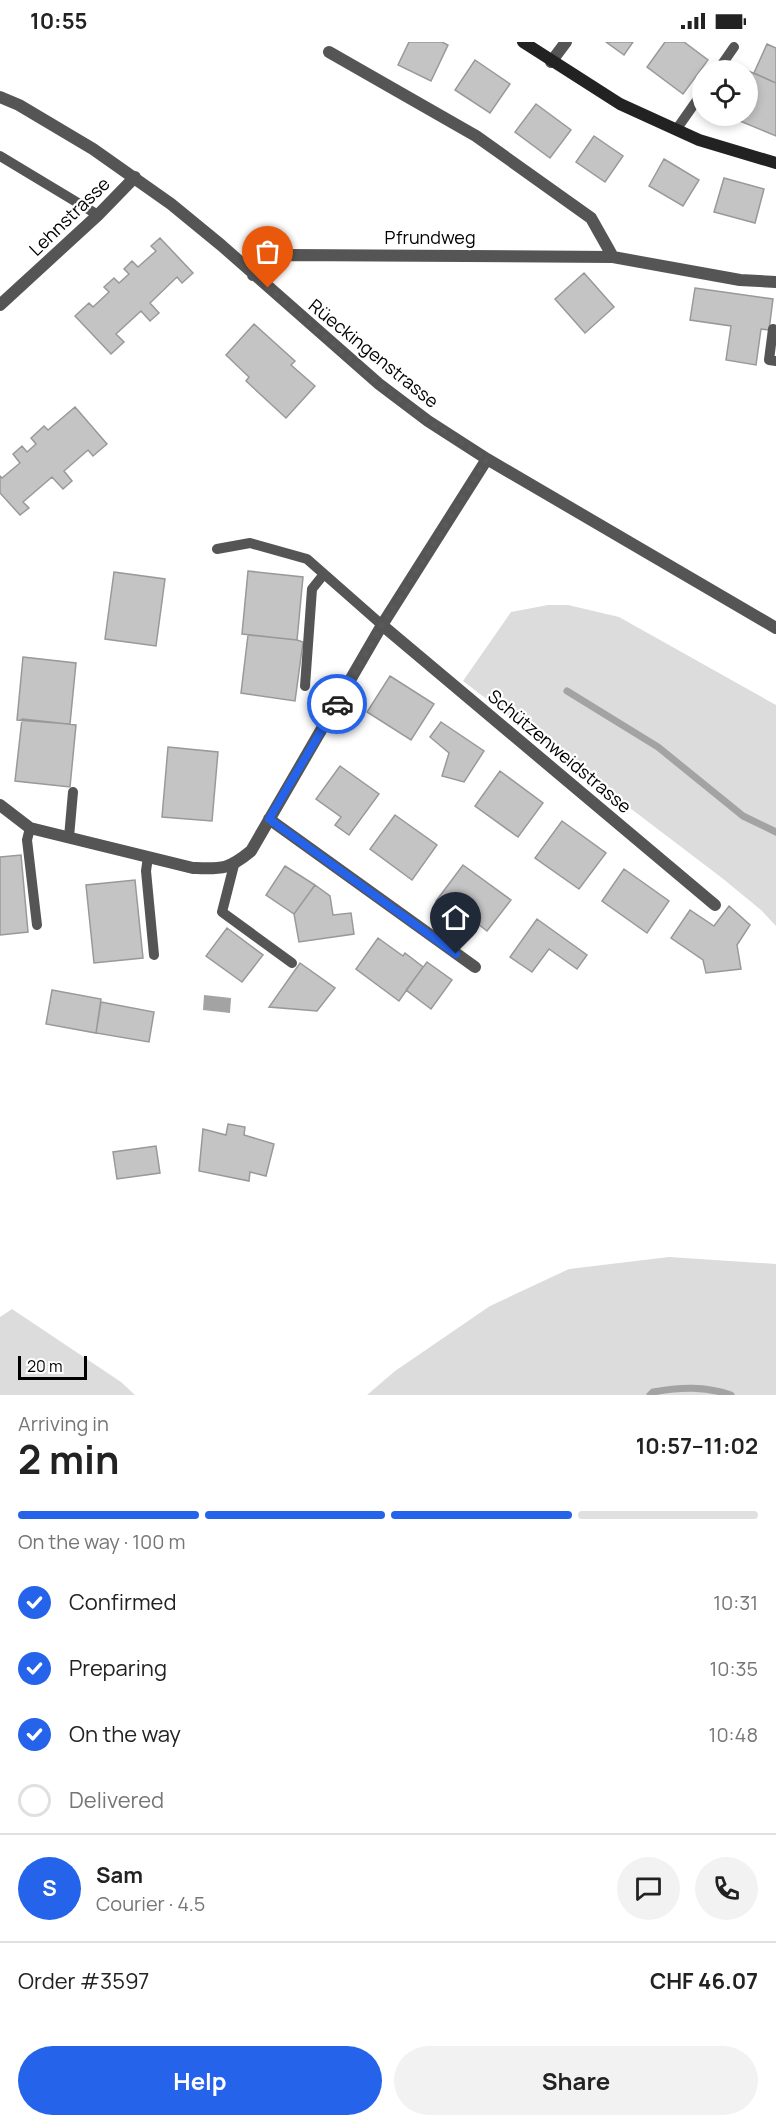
<!DOCTYPE html>
<meta charset="utf-8">
<style>
:root{--surface:#fff;--page:#f2f2f2;--text:#222;--muted:#767676;--line:#e0e0e0;--accent:#2563eb}
body{margin:0;font-family:Manrope,sans-serif;background:var(--page);color:var(--text);height:100vh;display:flex;flex-direction:column;font-size:22px;white-space:nowrap}
*{box-sizing:border-box;margin:0}
p{font-size:20px;color:var(--muted)}
.icon{flex:none;width:33px;height:33px;fill:none;stroke:currentColor;stroke-width:2;stroke-linecap:round;stroke-linejoin:round}
.map{position:relative;height:1353px;overflow:hidden}
.sheet{display:flex;flex-direction:column;background:var(--surface);flex:1}
.sheet>*{flex:none}
.fabs{position:absolute;left:692px;top:18px;display:grid;gap:12px}
.fabs a{display:grid;place-items:center;width:66px;height:66px;border-radius:50%;background:var(--surface);box-shadow:0 3px 9px #0003;font-size:30px}
.scale{position:absolute;left:18px;bottom:15px;width:69px;box-sizing:border-box;padding-left:6px;border:3px solid #000;border-top:0;font-size:16px;line-height:21px;white-space:nowrap;color:#000;-webkit-text-stroke:4px #fff;paint-order:stroke}
.pin{position:absolute;display:grid;place-items:center;width:51px;height:51px;color:#fff;margin:-62px -26px;border-radius:50% 50% 50% 0;rotate:-45deg;box-shadow:0 0 6px #0007}
.pin .icon{rotate:45deg}
.courier{position:absolute;display:grid;place-items:center;width:60px;height:60px;margin:-30px;border:4px solid #2563eb;border-radius:50%;background:#fff;color:#222;box-shadow:0 2px 8px #0007}
.summary em{font-style:normal;font-weight:700}
.summary div{display:flex;flex-direction:column-reverse}
.summary{display:flex;align-items:center;justify-content:space-between;height:102px;padding:0 18px}
h1{font-size:39px;font-weight:700;line-height:45px}
.bar{display:grid;grid-template-columns:repeat(4,1fr);gap:9px 6px;align-content:center;height:72px;padding:0 18px}
.bar i{height:8px;border-radius:4px;background:var(--line)}
.bar .selected{background:var(--accent)}
.bar p{grid-column:span 4}
.line{display:flex;align-items:center;gap:15px;padding:0 18px;border-top:2px solid var(--line)}
.line div{flex:1}
.round{display:grid;place-items:center;flex:none;width:63px;height:63px;border-radius:32px;background:var(--page)}
ol{padding:0 18px;list-style:none}
li{display:flex;align-items:center;gap:18px;height:66px}
li p{margin-inline-start:auto}
li .icon{padding:6px;border-radius:50%;background:var(--accent);color:#fff;stroke-width:4}
li:last-child{color:var(--muted)}
li i{width:33px;height:33px;border:3px solid var(--line);border-radius:50%}
.action{display:flex;gap:12px;margin-top:auto;padding:12px 18px}
.action a{flex:1;height:69px;border-radius:36px;background:var(--accent);color:#fff;font-size:24px;font-weight:700;line-height:69px;text-align:center}
.action a+a{background:var(--page);color:var(--text)}
.status{display:flex;justify-content:space-between;align-items:center;height:42px;padding:0 30px;background:var(--surface);direction:ltr}
.status svg{height:16px;fill:currentColor}
.map>svg:first-child{display:block}
.green{fill:#dcdcdc}
.water{fill:#a3a3a3}
.lines{fill:none;stroke-linecap:round;stroke-linejoin:round}
.stream{stroke:#a3a3a3;stroke-width:7}
.building{fill:#c4c4c4;stroke:#999;stroke-width:1.5}
.lane{stroke:#555;stroke-width:10}
.street{stroke:#555;stroke-width:12}
.secondary{stroke:#222;stroke-width:12}
.done{stroke:#595959;stroke-width:6;stroke-dasharray:0 10.8}
.route{stroke:#2563eb;stroke-width:8}
.labels{text-anchor:middle;dominant-baseline:central;stroke-width:4.5;stroke-linejoin:round;paint-order:stroke}
.street-label{font-size:18px;fill:#000;stroke:#fff}
</style>
<div class="status"><b>10:55</b><svg viewBox="0 0 49 12"><path d="M0 12V9h3v3zM5 12V6h3v6zM10 12V3h3v9zM15 12V0h3v12zM26 1h20v11H26zM47 4h2v5h-2z"/></svg></div>
<div class="map">
<svg width="776" height="1353" viewBox="0 0 776 1353">
<rect width="100%" height="100%" fill="#fff"/>
<path class="green" d="M 548,563 L 568,563 L 619,575 L 776,663 L 776,884 L 761,868 L 722,836 L 463,639 L 511,570 Z
M 669,1215 L 776,1222 L 776,1353 L 367,1353 L 395,1329 L 490,1264 L 569,1227 Z
M 12,1267 L 121,1340 L 135,1353 L 0,1353 L 0,1275 Z"/>
<path class="water" d="M 204,953 L 231,956 L 230,971 L 203,968 Z"/>
<g class="lines">
<path class="stream" d="M 567,649 L 658,705 L 743,774 L 776,790
M 650,1353 L 653,1350 C 680,1345 705,1344 731,1353"/>
</g>
<path class="building" d="M 409,0 L 442,0 L 448,3 L 431,39 L 398,23 Z
M 606,0 L 633,0 L 624,13 Z
M 665,0 L 684,0 L 708,18 L 683,52 L 647,25 Z
M 767,2 L 776,6 L 776,41 L 754,31 Z
M 475,18 L 510,42 L 490,71 L 455,48 Z
M 746,28 L 776,41 L 776,94 L 728,74 L 747,74 Z
M 536,62 L 571,88 L 550,116 L 515,90 Z
M 594,94 L 623,114 L 605,140 L 576,120 Z
M 664,117 L 699,138 L 683,164 L 649,144 Z
M 724,136 L 764,147 L 755,181 L 714,170 Z
M 160,196 L 193,231 L 182,241 L 177,235 L 150,261 L 159,271 L 150,279 L 141,269 L 116,292 L 124,300 L 111,312 L 75,274 L 89,261 L 93,265 L 109,250 L 104,245 L 114,236 L 119,241 L 129,232 L 124,227 L 132,219 L 138,225 L 156,209 L 151,204 Z
M 584,231 L 614,265 L 585,291 L 555,257 Z
M 695,246 L 773,257 L 769,288 L 761,287 L 756,323 L 726,318 L 731,284 L 690,278 Z
M 254,282 L 295,319 L 291,323 L 315,344 L 286,376 L 246,339 L 249,335 L 226,313 Z
M 75,365 L 107,402 L 93,414 L 88,408 L 64,429 L 72,439 L 63,447 L 52,435 L 23,460 L 29,466 L 20,473 L 0,451 L 0,434 L 2,436 L 20,421 L 13,412 L 22,404 L 27,410 L 36,402 L 31,396 L 44,384 L 48,388 Z
M 248,529 L 303,535 L 297,598 L 242,592 Z
M 114,530 L 165,537 L 156,604 L 105,597 Z
M 248,593 L 297,598 L 303,600 L 295,659 L 241,651 Z
M 23,615 L 76,621 L 70,682 L 17,678 Z
M 390,634 L 434,662 L 411,698 L 367,670 Z
M 22,677 L 76,683 L 70,745 L 15,739 Z
M 441,680 L 484,709 L 464,740 L 442,734 L 449,711 L 430,695 Z
M 168,705 L 218,710 L 212,779 L 162,775 Z
M 340,724 L 379,752 L 349,793 L 335,783 L 341,775 L 316,757 Z
M 500,729 L 543,761 L 518,795 L 475,764 Z
M 395,773 L 437,803 L 412,838 L 370,807 Z
M 562,779 L 606,811 L 579,847 L 535,816 Z
M 21,813 L 28,890 L 0,893 L 0,815 Z
M 463,823 L 511,858 L 487,889 L 460,868 L 456,874 L 436,859 Z
M 285,824 L 315,843 L 294,872 L 266,853 Z
M 624,827 L 669,859 L 647,891 L 602,859 Z
M 135,838 L 143,916 L 94,921 L 86,843 Z
M 315,843 L 330,854 L 333,873 L 351,871 L 354,892 L 299,900 L 294,872 Z
M 729,864 L 750,883 L 737,903 L 741,927 L 706,931 L 703,918 L 671,896 L 690,868 L 714,884 Z
M 537,877 L 587,913 L 577,927 L 549,907 L 532,930 L 510,915 Z
M 227,886 L 263,913 L 242,940 L 206,914 Z
M 378,896 L 403,914 L 405,911 L 423,925 L 399,959 L 356,927 Z
M 427,920 L 452,938 L 431,967 L 406,948 Z
M 300,921 L 335,946 L 317,969 L 269,965 Z
M 52,948 L 101,957 L 96,991 L 46,982 Z
M 101,960 L 154,970 L 149,1000 L 96,991 Z
M 228,1082 L 245,1085 L 244,1093 L 274,1102 L 266,1134 L 250,1130 L 249,1139 L 199,1129 L 203,1087 L 226,1093 Z
M 156,1104 L 160,1131 L 117,1137 L 113,1110 Z"/>
<g class="lines">
<path class="lane" d="M 718,28 L 734,5
M 676,88 L 702,51
M 0,114 L 98,173
M 773,287 L 769,318 L 776,319
M 217,507 L 250,501 L 307,517 L 382,583
M 305,644 L 312,547 L 324,532
M 30,786 L 27,798 L 37,883
M 69,795 L 73,750
M 148,815 L 146,829 L 154,913
M 234,823 L 222,870 L 292,921"/>
<path class="street" d="M 329,10 L 476,94 L 591,176 L 613,215
M 551,20 L 566,0
M 0,55 L 19,63 L 93,107 L 171,162 L 221,203 L 379,342 L 428,379 L 487,417 L 776,586
M 253,233 L 264,221 L 286,213 L 613,215 L 740,238 L 776,240
M 0,263 L 98,173 L 135,135
M 382,583 L 715,863
M 0,763 L 30,786 L 193,826 C 222,827 228,828 251,809 L 382,583 L 487,417
M 269,777 L 475,925"/>
<path class="secondary" d="M 523,0 L 620,62 L 699,98 L 776,121"/>
</g>
<g class="lines">
<path class="done" d="M 268,246 L 379,342 L 428,379 L 487,417 L 382,583 L 337,662"/>
<path class="route" d="M 337,662 L 269,777 L 456,912"/>
</g>
<g class="labels">
<g class="street-label">
<text transform="translate(69 174) rotate(-44)">Lehnstrasse</text>
<text x="430" y="195">Pfrundweg</text>
<text transform="translate(374 311) rotate(39)">Rüeckingenstrasse</text>
<text transform="translate(560 709) rotate(40)">Schützenweidstrasse</text>
</g>
</g>
</svg>
<div class="fabs">
<a><svg class="icon" aria-label="locate" viewBox="0 0 24 24"><circle cx="12" cy="12" r="6"/><path d="M12 2v4M12 18v4M2 12h4M18 12h4"/></svg></a>
</div>
<div class="scale">20 m</div>
<div class="pin" style="left:268px;top:246px;background:#ea580c"><svg class="icon" aria-label="bag" viewBox="0 0 24 24"><path d="M5 8h14l-1 12H6zM9 8a3 3 0 0 1 6 0"/></svg></div>
<div class="pin" style="left:456px;top:912px;background:#1f2937"><svg class="icon" aria-label="home" viewBox="0 0 24 24"><path d="M3 11l9-7 9 7M6 9v11h12V9"/></svg></div>
<div class="courier" style="left:337px;top:662px"><svg class="icon" aria-label="car" viewBox="0 0 24 24"><path d="M5 17H2v-5l4-1 3-4h7l3 4 3 1v5h-3M9 17h6M6 11h13"/><circle cx="7" cy="17" r="2"/><circle cx="17" cy="17" r="2"/></svg></div>
</div>
<section class="sheet">
<div class="summary"><div><h1>2 min</h1><p>Arriving in</p></div><em>10:57–11:02</em></div>
<div class="bar"><i class="selected"></i><i class="selected"></i><i class="selected"></i><i></i><p>On the way · 100 m</p></div>
<ol>
<li><svg class="icon" aria-label="check" viewBox="0 0 24 24"><path d="M5 12l5 5 9-10"/></svg>Confirmed<p>10:31</p></li>
<li><svg class="icon" aria-label="check" viewBox="0 0 24 24"><path d="M5 12l5 5 9-10"/></svg>Preparing<p>10:35</p></li>
<li><svg class="icon" aria-label="check" viewBox="0 0 24 24"><path d="M5 12l5 5 9-10"/></svg>On the way<p>10:48</p></li>
<li><i></i>Delivered</li>
</ol>
<div class="line" style="height:108px"><b class="round" style="background:var(--accent);color:#fff">S</b><div><b>Sam</b><p>Courier · 4.5</p></div><a class="round"><svg class="icon" aria-label="chat" viewBox="0 0 24 24"><path d="M4 5h16v11H9l-5 4z"/></svg></a><a class="round"><svg class="icon" aria-label="phone" viewBox="0 0 24 24"><path d="M5 4h4l2 5-3 2q2 4 5 5l2-3 5 2v4C11 20 4 13 5 4z"/></svg></a></div>
<div class="line" style="height:78px"><div>Order #3597</div><b>CHF 46.07</b></div>
<div class="action"><a>Help</a><a>Share</a></div>
</section>
